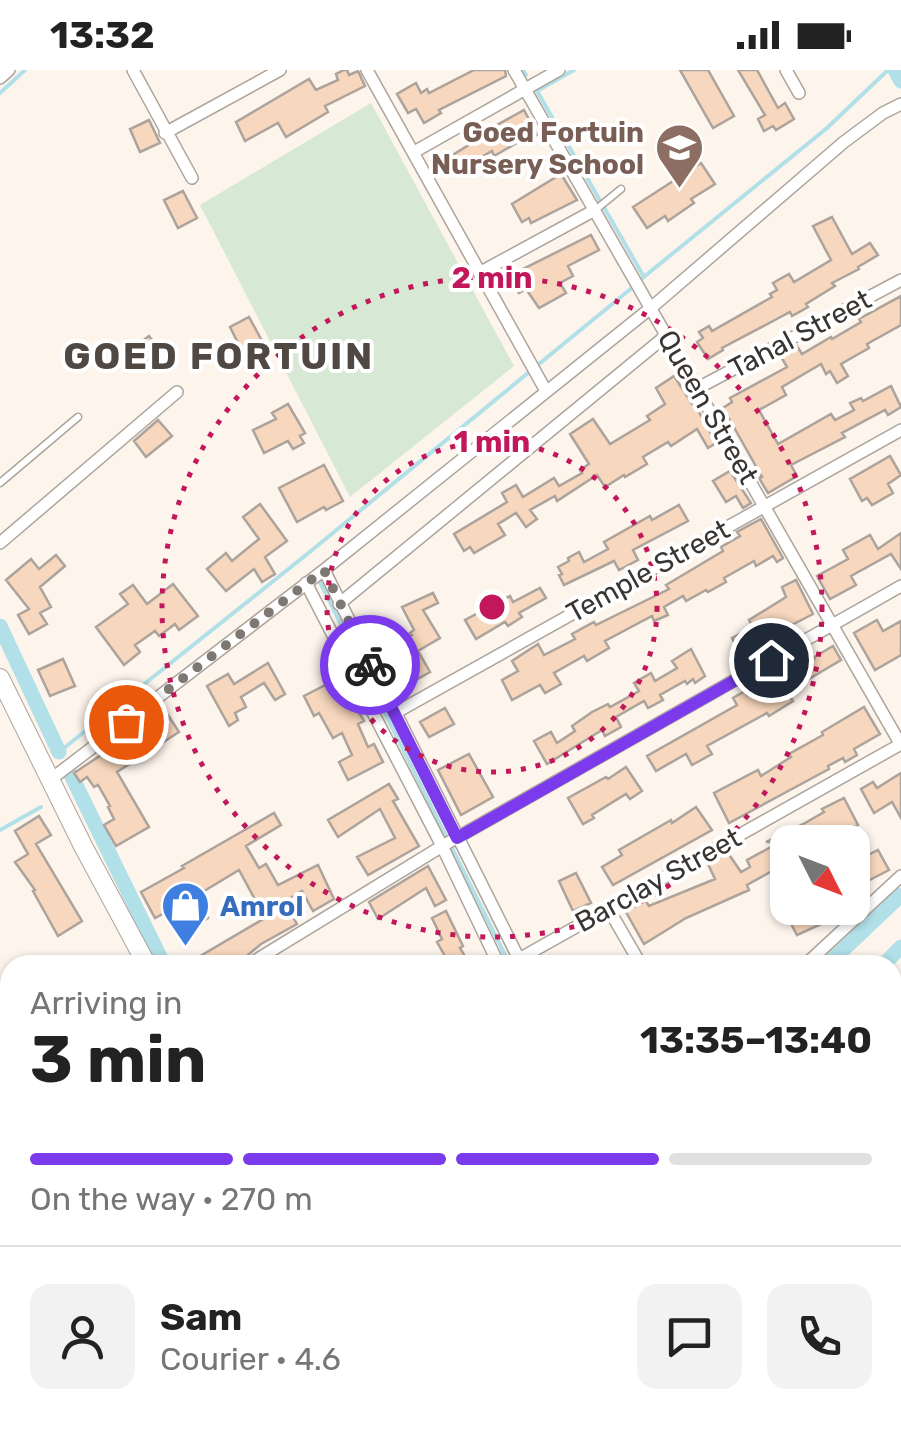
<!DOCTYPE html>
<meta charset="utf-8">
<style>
:root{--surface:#fff;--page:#f2f2f2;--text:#222;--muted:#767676;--line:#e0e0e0;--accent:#7c3aed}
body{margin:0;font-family:Rubik,sans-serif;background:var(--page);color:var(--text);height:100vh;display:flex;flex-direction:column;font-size:38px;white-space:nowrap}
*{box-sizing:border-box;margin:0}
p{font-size:32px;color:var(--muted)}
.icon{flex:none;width:55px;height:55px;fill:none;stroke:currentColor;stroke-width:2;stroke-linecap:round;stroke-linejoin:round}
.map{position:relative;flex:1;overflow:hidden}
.side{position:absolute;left:0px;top:885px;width:902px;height:490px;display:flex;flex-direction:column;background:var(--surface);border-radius:30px 30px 0 0;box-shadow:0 2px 8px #0004}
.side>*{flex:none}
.needle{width:65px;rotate:132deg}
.fabs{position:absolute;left:770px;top:755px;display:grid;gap:20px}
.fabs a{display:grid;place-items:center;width:100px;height:100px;border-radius:20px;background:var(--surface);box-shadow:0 2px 8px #0004;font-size:50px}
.pin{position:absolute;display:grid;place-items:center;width:85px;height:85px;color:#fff;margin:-42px;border:5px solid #fff;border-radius:50%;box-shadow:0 2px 10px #0007}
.courier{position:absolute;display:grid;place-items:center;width:100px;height:100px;margin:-50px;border:8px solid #7c3aed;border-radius:50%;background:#fff;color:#222;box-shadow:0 2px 12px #0007}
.summary em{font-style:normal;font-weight:700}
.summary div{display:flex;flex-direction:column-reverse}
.summary{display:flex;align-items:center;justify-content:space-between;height:170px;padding:0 30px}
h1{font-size:65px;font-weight:700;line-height:75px}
.bar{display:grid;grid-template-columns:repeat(4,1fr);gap:15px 10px;align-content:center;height:120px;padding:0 30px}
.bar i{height:12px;border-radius:8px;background:var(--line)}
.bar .on{background:var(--accent)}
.bar p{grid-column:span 4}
.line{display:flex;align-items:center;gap:25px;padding:0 30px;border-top:2px solid var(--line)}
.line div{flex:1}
.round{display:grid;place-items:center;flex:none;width:105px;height:105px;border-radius:20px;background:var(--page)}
.status{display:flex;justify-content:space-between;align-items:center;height:70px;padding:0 50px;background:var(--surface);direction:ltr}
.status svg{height:28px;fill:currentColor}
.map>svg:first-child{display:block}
.green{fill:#d7e9d4}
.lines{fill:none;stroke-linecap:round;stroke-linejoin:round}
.stream{stroke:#b1e0e9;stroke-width:4}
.canal{stroke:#b1e0e9;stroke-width:15}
.building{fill:#f7d7bd;stroke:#aca39c;stroke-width:2.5}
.lane-casing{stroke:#ada49c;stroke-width:9}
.street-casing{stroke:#ada49c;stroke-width:14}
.primary-casing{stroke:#ada49c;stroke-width:20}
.lane{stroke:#fff;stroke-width:6}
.street{stroke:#fff;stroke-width:11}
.primary{stroke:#fff;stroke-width:18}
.done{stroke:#7e7873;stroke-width:10;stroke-dasharray:0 18}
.route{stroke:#7c3aed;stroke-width:12}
.ring{fill:none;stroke:#c2185b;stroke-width:5;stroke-dasharray:5 10}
.labels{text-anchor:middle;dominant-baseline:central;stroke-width:8;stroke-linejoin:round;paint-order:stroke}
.education-label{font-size:28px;font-weight:bold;fill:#785e54;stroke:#fff;text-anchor:end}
.street-label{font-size:28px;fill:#393532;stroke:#fff}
.shop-label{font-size:28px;font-weight:bold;fill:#366cbe;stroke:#fff;text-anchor:start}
.district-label{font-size:38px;font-weight:bold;letter-spacing:2.5px;fill:#504842;stroke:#fff}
.centre{fill:#c2185b;stroke:#fff;stroke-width:5}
.ring-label{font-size:30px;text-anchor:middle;font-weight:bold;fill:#c2185b;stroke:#fff;stroke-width:8;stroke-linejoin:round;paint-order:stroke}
</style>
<div class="status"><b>13:32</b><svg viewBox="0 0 49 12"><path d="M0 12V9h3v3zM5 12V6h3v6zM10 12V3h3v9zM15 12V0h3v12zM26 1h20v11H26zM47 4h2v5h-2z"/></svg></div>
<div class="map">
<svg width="901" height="1375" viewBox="0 0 901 1375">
<rect width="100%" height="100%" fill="#fdf4ec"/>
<path class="green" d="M 371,33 L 514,296 L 350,427 L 200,135 Z"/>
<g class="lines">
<path class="stream" d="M 523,0 L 526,5
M 574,0 L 537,21 L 644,207
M 0,23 L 25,0
M 640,210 L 827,58 L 888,0
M 319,510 L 510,895
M 59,682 L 306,485 L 633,217
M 0,760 L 41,737
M 892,972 L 901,963
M 0,1073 L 10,1092
M 611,1375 L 615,1365"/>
<path class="canal" d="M 895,0 L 901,11
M 0,556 L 59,682
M 71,705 L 164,895
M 827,895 L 901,825
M 883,895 L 901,877
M 432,1375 L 442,1365"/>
</g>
<path class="building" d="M 344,0 L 347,0 L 349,5 L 358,1 L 365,16 L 325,36 L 328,42 L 286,67 L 278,53 L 245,71 L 236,52 L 309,9 L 316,20 L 338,10 L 336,4 Z
M 474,0 L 505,0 L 506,6 L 439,40 L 441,43 L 424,53 L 416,39 L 408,43 L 397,24 L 416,13 L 421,23 L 427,19 L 429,23 Z
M 680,0 L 708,0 L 734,46 L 713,58 Z
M 738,0 L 757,0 L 778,38 L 785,33 L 794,49 L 776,60 L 773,56 L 764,61 L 758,49 L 765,45 Z
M 524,40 L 537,65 L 523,72 L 522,70 L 494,86 L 492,81 L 469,94 L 471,97 L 456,106 L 446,89 L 472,73 L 470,70 Z
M 149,50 L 160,73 L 140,82 L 130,59 Z
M 701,93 L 715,114 L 691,129 L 694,133 L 668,151 L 665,146 L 647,158 L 633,137 Z
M 561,104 L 577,130 L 531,153 L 529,148 L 522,152 L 512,134 Z
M 183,121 L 197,148 L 178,158 L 164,130 Z
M 832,147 L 852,184 L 870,173 L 878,185 L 858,197 L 859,199 L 832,213 L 835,216 L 806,234 L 808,237 L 792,246 L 790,242 L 722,278 L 723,280 L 708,289 L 697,272 L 703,268 L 699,262 L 709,256 L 712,261 L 772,227 L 770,224 L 777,220 L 773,213 L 789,204 L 794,212 L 831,190 L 813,156 Z
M 591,165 L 599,180 L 568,196 L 573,206 L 560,213 L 566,223 L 539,238 L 526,219 L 519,223 L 509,206 Z
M 901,226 L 901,255 L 867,274 L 869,278 L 841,294 L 848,306 L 837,313 L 830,301 L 826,304 L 821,294 L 782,317 L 786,325 L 759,340 L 778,374 L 831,344 L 835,350 L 854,340 L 850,333 L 861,328 L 863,331 L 891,316 L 901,337 L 888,345 L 885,340 L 842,363 L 845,367 L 791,395 L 797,406 L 768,423 L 759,408 L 762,407 L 723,338 L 732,332 L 730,328 L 787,297 L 780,285 L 797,276 L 802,284 L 831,267 L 832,269 L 861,252 L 859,249 Z
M 249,247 L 268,282 L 248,293 L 230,257 Z
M 149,266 L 160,280 L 131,301 L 121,287 Z
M 674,306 L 692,334 L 694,333 L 716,373 L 708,378 L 697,359 L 671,376 L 668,372 L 643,387 L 647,394 L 625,407 L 624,405 L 605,417 L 597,405 L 557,431 L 555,426 L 530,440 L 537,449 L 526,457 L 516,443 L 498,454 L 505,465 L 474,483 L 470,477 L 464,481 L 454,464 L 507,432 L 502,423 L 516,415 L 523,427 L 554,408 L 559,416 L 582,403 L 580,400 L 589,394 L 570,364 L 593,349 L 610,374 L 650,350 L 647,346 L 665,334 L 656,318 Z
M 288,334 L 305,363 L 300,366 L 304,373 L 293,379 L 288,371 L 264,383 L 253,360 L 276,349 L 272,343 Z
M 158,350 L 172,366 L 146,387 L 134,371 Z
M 890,386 L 901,405 L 888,414 L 893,423 L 872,435 L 867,428 L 862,431 L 850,409 Z
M 324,395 L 343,431 L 326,440 L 324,437 L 297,452 L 279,418 Z
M 730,401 L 751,433 L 743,438 L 736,426 L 726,432 L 713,411 Z
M 260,434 L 287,471 L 265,487 L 275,504 L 262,512 L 254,499 L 226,521 L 207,499 L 226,483 L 232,491 L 259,469 L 243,447 Z
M 679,435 L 688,451 L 633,480 L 638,490 L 619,500 L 614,491 L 564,515 L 559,505 L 562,504 L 558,497 L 569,491 L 568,488 L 579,482 L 584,492 L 608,479 L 604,472 L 650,446 L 652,450 Z
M 761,449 L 783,488 L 777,492 L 773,486 L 756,496 L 754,491 L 724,508 L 726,512 L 708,522 L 706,520 L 686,531 L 683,526 L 664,537 L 668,545 L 654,551 L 652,546 L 605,571 L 609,578 L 587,591 L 584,586 L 554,603 L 561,614 L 545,623 L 540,615 L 512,630 L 502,610 L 518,601 L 512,591 L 538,574 L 544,585 L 575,569 L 572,564 L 594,552 L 596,555 L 669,519 L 666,515 L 723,481 L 721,477 L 740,466 L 737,462 Z
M 901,463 L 901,499 L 891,484 L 851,506 L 856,515 L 830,529 L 817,506 L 848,489 L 843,480 L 870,465 L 878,479 Z
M 56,485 L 65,496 L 40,517 L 51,537 L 40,543 L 47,554 L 29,564 L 18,545 L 29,539 L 6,510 L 31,489 L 39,499 Z
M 796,510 L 813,544 L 786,558 L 787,560 L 764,574 L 760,569 L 738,580 L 732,568 L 753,557 L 749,550 L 786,527 L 782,517 Z
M 173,514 L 198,546 L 179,560 L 175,554 L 159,566 L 155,561 L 135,575 L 140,582 L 124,595 L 96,557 L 128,534 L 120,524 L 133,515 L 147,534 Z
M 540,518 L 546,528 L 519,543 L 522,547 L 508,556 L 505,552 L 476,569 L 465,550 L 510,526 L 513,532 Z
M 433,523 L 438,533 L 423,540 L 440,568 L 418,581 L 430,602 L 414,611 L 394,575 L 412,565 L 410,563 L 414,560 L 402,537 Z
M 877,550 L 883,561 L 901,551 L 901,585 L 875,600 L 854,563 Z
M 833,576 L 841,590 L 787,622 L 793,631 L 769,646 L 767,643 L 707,676 L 712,684 L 692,695 L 686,684 L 656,701 L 647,686 L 737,635 L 733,628 L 745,621 L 747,625 L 778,606 L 779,608 L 814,589 L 813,588 Z
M 691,579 L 705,606 L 695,613 L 693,609 L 687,614 L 685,611 L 660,625 L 663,630 L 648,638 L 644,631 L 616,647 L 621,657 L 605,666 L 602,660 L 547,694 L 534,671 L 551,662 L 557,673 L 575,661 L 572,656 L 592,642 L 608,634 L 610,637 L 639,621 L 634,613 L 651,603 L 655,611 L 677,598 L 672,591 Z
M 63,589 L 75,616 L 50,626 L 38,600 Z
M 268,593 L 285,624 L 275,630 L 264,613 L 241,627 L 246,637 L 235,643 L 238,650 L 229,656 L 207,616 L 228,604 L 234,614 Z
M 339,608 L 364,651 L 358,654 L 368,677 L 374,674 L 383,692 L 348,710 L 339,692 L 352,685 L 342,663 L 333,668 L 319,643 L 314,646 L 304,626 Z
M 864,637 L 880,664 L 854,679 L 857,685 L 845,692 L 843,688 L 828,696 L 829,699 L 729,753 L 714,723 L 758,700 L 761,706 L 791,687 L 789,684 L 823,665 L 822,662 Z
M 445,638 L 454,654 L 429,667 L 420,652 Z
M 166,642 L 179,662 L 117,702 L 149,757 L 116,776 L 104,755 L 114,749 L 108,737 L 110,736 L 98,715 L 94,717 L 87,707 L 80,712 L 74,703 Z
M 469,684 L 493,727 L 461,745 L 438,700 Z
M 626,697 L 642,721 L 630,729 L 626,724 L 592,745 L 594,748 L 583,754 L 568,728 L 606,707 L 608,709 Z
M 901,703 L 901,748 L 892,732 L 874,743 L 861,719 L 873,712 L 877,718 Z
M 389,714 L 398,729 L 393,731 L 419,776 L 368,805 L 357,787 L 395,768 L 380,739 L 338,767 L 328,750 Z
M 844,728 L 858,755 L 819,772 L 788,772 L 788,792 L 747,815 L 749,820 L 686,848 L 644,874 L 626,842 L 645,830 L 649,836 L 715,809 L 708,794 L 728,783 L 741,802 L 750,797 L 747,790 L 780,772 L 766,772 L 805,753 L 824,742 L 822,739 Z
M 696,737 L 712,760 L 613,815 L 602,797 L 622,785 L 619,780 L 671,750 L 672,753 Z
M 274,743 L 281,755 L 246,776 L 259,798 L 266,794 L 278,815 L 318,795 L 334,829 L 313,841 L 302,821 L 284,832 L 297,854 L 261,874 L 236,895 L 185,895 L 265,848 L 239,800 L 196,826 L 208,848 L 185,861 L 172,839 L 155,848 L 141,822 L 184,798 L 182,796 Z
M 39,746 L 51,765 L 36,774 L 82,851 L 58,866 L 33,821 L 35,820 L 15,792 L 28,784 L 15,761 Z
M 878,780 L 889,800 L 852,819 L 852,793 Z
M 428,796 L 446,830 L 435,836 L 426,818 L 378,849 L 369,832 Z
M 576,803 L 591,833 L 573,841 L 559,811 Z
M 798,838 L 801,838 L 805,846 L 819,838 L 835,838 L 839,846 L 797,865 L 786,844 Z
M 446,841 L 463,876 L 460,878 L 470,895 L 450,895 L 437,872 L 442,869 L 432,848 Z"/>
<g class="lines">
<defs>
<path id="lane" d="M 594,141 L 621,119
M 0,413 L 78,347"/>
<path id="street" d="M 133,0 L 192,108
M 367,0 L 546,321
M 514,0 L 901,675
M 786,0 L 799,23
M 0,8 L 9,0
M 165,63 L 280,0
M 414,82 L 559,0
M 479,203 L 593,141
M 698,318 L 901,210
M 0,473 L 177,322
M 324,500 L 522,895
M 306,513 L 442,776 L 499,895
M 339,534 L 667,265
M 395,643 L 901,360
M 50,710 L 324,500 L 652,237 L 844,72 L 883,43 L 901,34
M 608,838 L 641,895
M 519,889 L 901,674
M 248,895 L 444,775 L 901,516
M 805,895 L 901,806
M 126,1365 L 130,1375"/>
<path id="primary" d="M 0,608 L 83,776 L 147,895
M 359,1365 L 359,1375"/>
</defs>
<use href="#lane" class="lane-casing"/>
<use href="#street" class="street-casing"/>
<use href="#primary" class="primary-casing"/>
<use href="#lane" class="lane"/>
<use href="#street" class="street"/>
<use href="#primary" class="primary"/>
</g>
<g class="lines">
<path class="done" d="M 126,652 L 324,500 L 370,595"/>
<path class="route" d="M 370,595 L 457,768 L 771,590"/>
</g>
<g class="ring">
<circle cx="492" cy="537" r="165"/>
<circle cx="492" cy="537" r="330"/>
</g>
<defs>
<symbol id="school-pin" viewBox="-11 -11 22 30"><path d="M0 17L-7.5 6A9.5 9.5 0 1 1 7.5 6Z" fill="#8d6e63" stroke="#fff"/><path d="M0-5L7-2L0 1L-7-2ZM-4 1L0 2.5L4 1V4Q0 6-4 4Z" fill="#fff"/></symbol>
<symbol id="shop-pin" viewBox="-11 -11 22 30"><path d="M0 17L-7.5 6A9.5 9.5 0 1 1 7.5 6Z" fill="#3f7fe0" stroke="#fff"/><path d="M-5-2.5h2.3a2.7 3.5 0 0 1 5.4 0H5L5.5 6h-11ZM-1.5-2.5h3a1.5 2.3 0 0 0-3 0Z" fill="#fff"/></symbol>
</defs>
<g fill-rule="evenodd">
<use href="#school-pin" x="652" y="50" width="55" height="75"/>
<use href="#shop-pin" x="158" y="808" width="55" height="75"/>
</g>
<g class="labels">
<g class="education-label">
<text x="644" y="62">Goed Fortuin<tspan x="644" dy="32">Nursery School</tspan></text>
</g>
<g class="street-label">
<text transform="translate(800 264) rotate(-28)">Tahal Street</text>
<text transform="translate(708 337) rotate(60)">Queen Street</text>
<text transform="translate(648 501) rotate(-29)">Temple Street</text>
<text transform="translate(658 810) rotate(-29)">Barclay Street</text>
</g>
<g class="shop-label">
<text x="220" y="836">Amrol</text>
</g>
<g class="district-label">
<text x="219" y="286">GOED FORTUIN</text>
</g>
</g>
<circle cx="492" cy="537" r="15" class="centre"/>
<g class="ring-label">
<text x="492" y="218">2 min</text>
<text x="492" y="382">1 min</text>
</g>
</svg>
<div class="fabs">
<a><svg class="needle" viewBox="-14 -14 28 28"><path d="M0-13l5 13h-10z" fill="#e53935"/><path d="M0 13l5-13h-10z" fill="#767676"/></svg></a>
</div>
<div class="pin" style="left:126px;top:652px;background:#ea580c"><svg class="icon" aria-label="bag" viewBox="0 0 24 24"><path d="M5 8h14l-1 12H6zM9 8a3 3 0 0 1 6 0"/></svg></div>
<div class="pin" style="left:771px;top:590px;background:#1f2937"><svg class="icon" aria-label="home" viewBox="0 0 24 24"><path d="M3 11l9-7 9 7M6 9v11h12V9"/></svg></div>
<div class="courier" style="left:370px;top:595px"><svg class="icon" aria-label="bike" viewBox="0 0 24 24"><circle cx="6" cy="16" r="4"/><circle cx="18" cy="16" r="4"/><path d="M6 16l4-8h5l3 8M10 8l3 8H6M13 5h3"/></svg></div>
<section class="side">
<div class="summary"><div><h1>3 min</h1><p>Arriving in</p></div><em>13:35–13:40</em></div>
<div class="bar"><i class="on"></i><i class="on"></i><i class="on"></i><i></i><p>On the way · 270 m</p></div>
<div class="line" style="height:180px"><a class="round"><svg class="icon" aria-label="person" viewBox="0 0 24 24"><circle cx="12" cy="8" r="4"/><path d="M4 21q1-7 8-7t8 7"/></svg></a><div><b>Sam</b><p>Courier · 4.6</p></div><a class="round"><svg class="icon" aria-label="chat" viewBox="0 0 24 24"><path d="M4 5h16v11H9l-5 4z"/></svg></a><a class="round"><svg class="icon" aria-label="phone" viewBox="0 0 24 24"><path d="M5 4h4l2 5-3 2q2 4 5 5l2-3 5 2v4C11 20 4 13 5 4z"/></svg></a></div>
</section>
</div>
